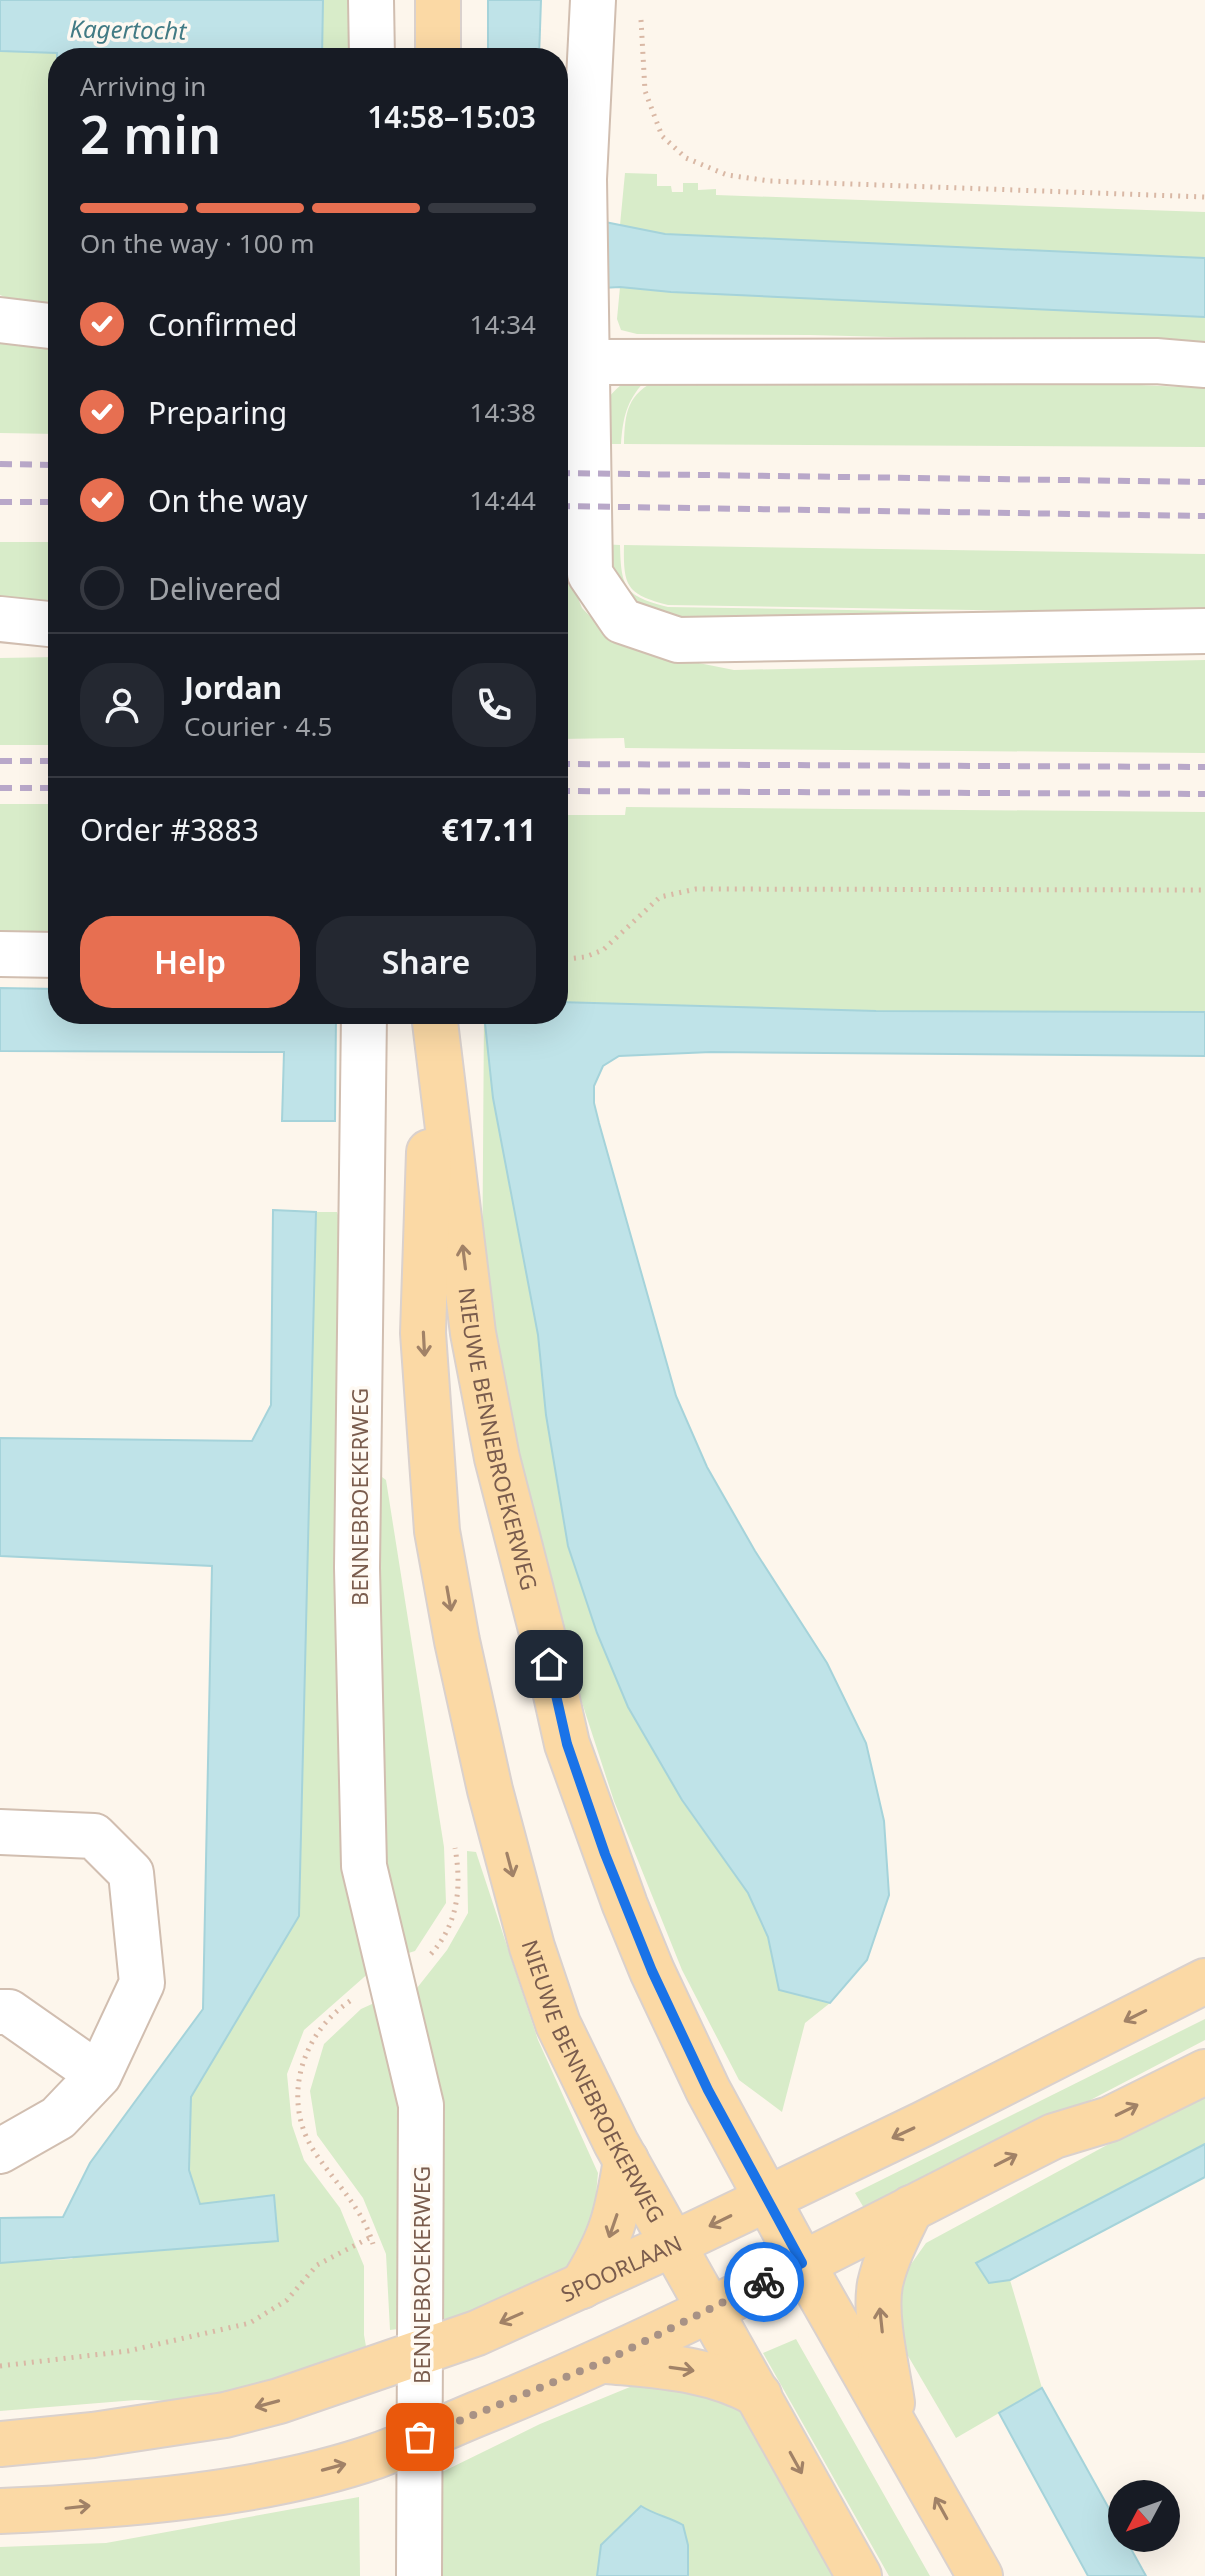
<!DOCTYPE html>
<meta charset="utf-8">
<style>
:root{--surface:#171b24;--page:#242831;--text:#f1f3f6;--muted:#9ea1a6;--line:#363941;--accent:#e76f51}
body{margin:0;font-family:"Noto Sans",sans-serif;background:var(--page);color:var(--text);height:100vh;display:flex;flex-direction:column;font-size:30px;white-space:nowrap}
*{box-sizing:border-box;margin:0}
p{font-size:26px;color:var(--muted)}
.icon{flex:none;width:44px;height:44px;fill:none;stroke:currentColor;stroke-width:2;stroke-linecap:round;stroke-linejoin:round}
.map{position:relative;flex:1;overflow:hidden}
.sheet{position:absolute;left:48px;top:48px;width:520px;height:976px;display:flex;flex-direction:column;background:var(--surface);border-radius:32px;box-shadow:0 8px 32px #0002}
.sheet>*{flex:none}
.needle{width:52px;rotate:229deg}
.fabs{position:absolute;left:1108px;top:2480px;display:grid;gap:16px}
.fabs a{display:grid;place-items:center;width:72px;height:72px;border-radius:50%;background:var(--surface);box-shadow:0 8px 32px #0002;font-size:40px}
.pin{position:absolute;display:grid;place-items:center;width:68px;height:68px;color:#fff;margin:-34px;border-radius:16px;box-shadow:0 4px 12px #0006}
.courier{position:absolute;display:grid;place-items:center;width:80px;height:80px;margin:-40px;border:6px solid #1a73e8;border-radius:50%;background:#fff;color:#222;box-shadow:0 2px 10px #0007}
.headline em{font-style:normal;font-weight:600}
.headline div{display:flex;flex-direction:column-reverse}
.headline{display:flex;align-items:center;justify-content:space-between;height:136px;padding:0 32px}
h1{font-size:52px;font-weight:600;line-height:60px}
.bar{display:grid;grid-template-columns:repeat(4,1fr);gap:12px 8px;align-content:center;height:96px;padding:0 32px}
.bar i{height:10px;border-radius:6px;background:var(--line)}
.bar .on{background:var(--accent)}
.bar p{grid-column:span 4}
.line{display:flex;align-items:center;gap:20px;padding:0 32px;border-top:2px solid var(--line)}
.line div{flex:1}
.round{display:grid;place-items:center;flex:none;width:84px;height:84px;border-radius:32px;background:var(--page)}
ol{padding:0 32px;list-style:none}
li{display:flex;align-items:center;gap:24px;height:88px}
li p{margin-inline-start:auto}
li .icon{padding:8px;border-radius:50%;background:var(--accent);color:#fff;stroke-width:4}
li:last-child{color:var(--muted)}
li i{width:44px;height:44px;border:4px solid var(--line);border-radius:50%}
.cta{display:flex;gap:16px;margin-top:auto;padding:16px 32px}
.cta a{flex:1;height:92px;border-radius:32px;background:var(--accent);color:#fff;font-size:32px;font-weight:600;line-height:92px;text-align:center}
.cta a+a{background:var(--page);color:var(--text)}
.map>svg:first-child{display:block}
.green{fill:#d8ecc9}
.water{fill:#bfe3e8;stroke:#a5d3da;stroke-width:2}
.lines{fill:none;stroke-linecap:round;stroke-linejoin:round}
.minor-casing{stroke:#d1beb0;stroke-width:48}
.major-casing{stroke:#dad1cd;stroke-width:48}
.path{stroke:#d9b8a5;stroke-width:5;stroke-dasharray:2 6;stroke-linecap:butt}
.minor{stroke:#fff;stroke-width:44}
.major{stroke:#fbd9a5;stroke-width:44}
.rail{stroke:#b9a8c9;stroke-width:6;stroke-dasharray:12 8;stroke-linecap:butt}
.oneway{stroke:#a18267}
.done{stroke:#a89285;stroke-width:8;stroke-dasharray:0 14.4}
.route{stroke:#1a73e8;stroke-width:10}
.labels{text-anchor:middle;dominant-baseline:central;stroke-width:7;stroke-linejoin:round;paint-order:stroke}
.street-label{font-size:22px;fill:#7a5c4d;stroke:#fffaf3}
.water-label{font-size:24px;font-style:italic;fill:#437c86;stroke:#fffaf3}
</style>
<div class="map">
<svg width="1205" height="2576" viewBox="0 0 1205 2576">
<rect width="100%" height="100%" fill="#fdf6ec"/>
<path class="green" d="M 323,0 L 355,0 L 353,58 L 322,58 Z
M 0,51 L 57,53 L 58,310 L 19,303 L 0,295 Z
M 625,173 L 657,174 L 657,186 L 671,186 L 672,192 L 683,192 L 683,183 L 698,183 L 698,190 L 716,189 L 716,195 L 1205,212 L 1205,258 L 665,234 L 620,225 Z
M 620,287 L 671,292 L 1205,317 L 1205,345 L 810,335 L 637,334 L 621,330 L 617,319 Z
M 564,290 L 564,443 L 558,443 L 558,297 Z
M 0,333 L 58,343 L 58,434 L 0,433 Z
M 630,378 L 644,382 C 626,402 623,418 621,444 L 596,444 C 600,410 601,399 630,378 Z
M 659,379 L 1030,380 L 1205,388 L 1205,447 L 624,444 C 625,412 627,394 659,379 Z
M 0,542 L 58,542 L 58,615 L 0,608 Z
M 558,544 L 568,544 L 569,576 L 582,608 L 610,637 L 648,653 L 734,670 L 1205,660 L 1205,753 L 625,748 L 624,738 L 558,739 Z
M 598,544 L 620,545 C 621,589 625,596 668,607 L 1201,616 L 683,627 L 618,599 Z
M 624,545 L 1205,554 L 1205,614 L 668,605 C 627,594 623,587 624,545 Z
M 58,657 L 58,745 L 0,745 L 0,658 Z
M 0,804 L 58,804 L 58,940 L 0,940 Z
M 626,807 L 1205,812 L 1205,1012 L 876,1011 L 558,1002 L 558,815 L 625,815 Z
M 484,1014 L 493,1098 L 538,1335 L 546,1415 L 568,1546 L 682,1801 L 748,1893 L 768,1937 L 779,1989 L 830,2003 L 805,2023 L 782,2112 L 739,2080 L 682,1970 L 614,1801 L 560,1635 L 482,1298 Z
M 316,1212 L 337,1212 L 347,1244 L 371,1971 L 304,2030 L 287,2074 L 292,2125 L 304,2160 L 340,2208 L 364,2266 L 364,2335 L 367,2352 L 222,2402 L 136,2400 L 0,2411 L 0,2263 L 71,2259 L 200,2204 L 189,2170 L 191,2097 L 299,1915 Z
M 378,1474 L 386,1480 L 444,1847 L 446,1903 L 415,1951 L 402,1955 L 381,1887 Z
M 467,1851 L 476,1852 L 538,2040 L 598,2173 L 593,2227 L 563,2275 L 438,2327 L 438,2108 L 417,1988 L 447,1950 L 468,1913 Z
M 383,1999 L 405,2098 L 406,2328 L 390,2330 L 386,2254 L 363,2198 L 317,2135 L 310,2091 L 324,2044 L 361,2009 Z
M 1205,2019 L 1205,2040 L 1079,2106 L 864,2208 L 855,2193 Z
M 1205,2092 L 1205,2144 L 976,2263 L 989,2283 L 1010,2280 L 1042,2388 L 956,2438 L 904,2349 L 897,2284 L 926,2243 Z
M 796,2339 L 930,2576 L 889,2576 L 763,2353 Z
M 642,2382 L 705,2389 L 748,2410 L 840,2576 L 688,2576 L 688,2545 L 601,2545 L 597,2576 L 438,2576 L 440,2473 L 540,2424 Z
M 359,2497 L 360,2576 L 0,2576 L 0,2547 L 106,2543 Z"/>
<path class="water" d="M 0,0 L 323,0 L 322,58 L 58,58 L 58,254 L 57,53 L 0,51 Z
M 488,0 L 541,0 L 539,58 L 488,58 Z
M 558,207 L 565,214 L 665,234 L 1205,258 L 1205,317 L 671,292 L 620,287 L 565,290 L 558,297 Z
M 0,988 L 58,989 L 58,1014 L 336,1014 L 335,1121 L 282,1121 L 284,1052 L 0,1051 Z
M 558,1002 L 876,1011 L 1205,1012 L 1205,1056 L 711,1052 L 619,1056 L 603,1066 L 594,1086 L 594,1103 L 599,1123 L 676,1396 L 707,1467 L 755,1551 L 827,1663 L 866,1743 L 884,1821 L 889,1895 L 867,1960 L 830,2003 L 779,1990 L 768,1937 L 748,1893 L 682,1800 L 628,1707 L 597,1633 L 568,1546 L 546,1415 L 538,1335 L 493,1098 L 484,1014 L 558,1014 Z
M 273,1210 L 316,1212 L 299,1916 L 191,2097 L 189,2170 L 200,2204 L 274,2195 L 278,2241 L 0,2263 L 0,2218 L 63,2217 L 90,2163 L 203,2009 L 212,1566 L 0,1556 L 0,1438 L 252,1441 L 271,1405 Z
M 1205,2144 L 1205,2177 L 1010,2280 L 989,2283 L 976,2263 Z
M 1042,2388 L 1122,2532 L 1122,2538 L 1125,2538 L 1146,2576 L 1088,2576 L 999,2413 Z
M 641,2506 C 655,2515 669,2517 683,2525 L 688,2545 L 688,2576 L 597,2576 L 601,2545 Z"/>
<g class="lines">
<defs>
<path id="minor" d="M 371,0 L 372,58
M 593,0 L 584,179 L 590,574 L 622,621 L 678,640 L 1205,631
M 0,320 L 58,327
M 587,362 L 1156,361 L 1205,365
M 0,619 L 58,625
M 0,954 L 58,955
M 364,1014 L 357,1568 L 364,1866 L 421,2105 L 419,2576
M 0,1832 L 94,1836 L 131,1873 L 142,1983 L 99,2075
M 0,2012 L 9,2012 L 99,2075 L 58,2118 L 0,2151"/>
<g id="major">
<path d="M 438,58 L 438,0"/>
<path id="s1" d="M 434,1014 L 473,1333 L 497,1458 L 543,1637 L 567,1744 L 625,1905 L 652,1971 L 708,2090 L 802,2263 L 980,2576"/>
<path id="s2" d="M 429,1152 L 423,1333 L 437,1531 L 457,1641 L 490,1790 L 532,1947 L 558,2024 L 616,2143 L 859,2576"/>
<path d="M 582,2286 C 612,2238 617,2216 626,2160"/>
<path d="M 607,2361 C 660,2366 711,2368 759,2395"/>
<path d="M 892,2403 C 887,2368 874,2318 880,2284 C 886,2257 899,2233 911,2208"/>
<path id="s3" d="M 0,2444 L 93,2435 L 225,2415 L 279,2401 L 477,2333 L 673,2244 L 923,2124 L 1205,1981"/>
<path d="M 0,2511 C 118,2506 264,2495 376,2456 C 410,2444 443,2428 477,2414 C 675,2334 863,2232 1054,2136 L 1110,2119 L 1205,2072"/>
</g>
</defs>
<use href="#minor" class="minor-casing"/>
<use href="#major" class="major-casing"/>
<path class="path" d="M 641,20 L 645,91 L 662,136 L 686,158 L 727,175 L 770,181 L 1205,197
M 558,960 L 585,957 L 603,950 L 660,897 L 696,889 L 1205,890
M 431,1954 C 458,1924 462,1887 455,1848
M 350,2001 C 301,2034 281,2100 314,2151 C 334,2182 362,2207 373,2244
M 0,2366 L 128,2351 L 250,2323 L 287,2300 L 317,2265 L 371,2237"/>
<use href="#minor" class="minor"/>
<use href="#major" class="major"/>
<path class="rail" d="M 0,464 L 58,465
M 558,473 L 1205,482
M 0,502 L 58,502
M 558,506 L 1205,516
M 0,761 L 58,761
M 558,764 L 1205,767
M 0,788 L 58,788
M 558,791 L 1205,794"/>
</g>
<defs><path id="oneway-shaft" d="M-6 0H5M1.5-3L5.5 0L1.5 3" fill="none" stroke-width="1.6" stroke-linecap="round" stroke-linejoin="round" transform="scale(2)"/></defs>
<g class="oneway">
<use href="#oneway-shaft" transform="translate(464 1257) rotate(-97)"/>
<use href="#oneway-shaft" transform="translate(424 1344) rotate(87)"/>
<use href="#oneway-shaft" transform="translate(449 1599) rotate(80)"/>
<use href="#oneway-shaft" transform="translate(510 1865) rotate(75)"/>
<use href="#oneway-shaft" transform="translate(1135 2016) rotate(153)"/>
<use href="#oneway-shaft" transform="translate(1127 2110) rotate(-26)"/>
<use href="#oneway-shaft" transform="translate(903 2133) rotate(155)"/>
<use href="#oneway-shaft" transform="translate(1006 2160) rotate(-27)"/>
<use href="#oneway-shaft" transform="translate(720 2221) rotate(154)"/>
<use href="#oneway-shaft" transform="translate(613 2226) rotate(109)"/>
<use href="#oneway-shaft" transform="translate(511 2318) rotate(156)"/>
<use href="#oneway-shaft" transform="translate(881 2320) rotate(-96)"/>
<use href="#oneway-shaft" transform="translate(682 2369) rotate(8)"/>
<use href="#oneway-shaft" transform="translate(267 2404) rotate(165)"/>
<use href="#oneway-shaft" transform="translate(796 2463) rotate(61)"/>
<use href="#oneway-shaft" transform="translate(334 2467) rotate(-15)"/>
<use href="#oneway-shaft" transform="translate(78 2507) rotate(-6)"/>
<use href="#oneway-shaft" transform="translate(941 2508) rotate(-119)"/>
</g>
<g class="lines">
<path class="done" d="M 420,2437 L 605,2361 L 764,2282"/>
<path class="route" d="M 549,1664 L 567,1744 L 605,1854 L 652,1971 L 708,2090 L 802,2263 L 764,2282"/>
</g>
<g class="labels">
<g class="street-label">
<text stroke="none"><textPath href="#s1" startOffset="430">NIEUWE BENNEBROEKERWEG</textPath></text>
<text transform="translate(359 1497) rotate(-90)">BENNEBROEKERWEG</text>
<text stroke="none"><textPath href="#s2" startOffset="954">NIEUWE BENNEBROEKERWEG</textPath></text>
<text stroke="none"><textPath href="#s3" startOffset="650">SPOORLAAN</textPath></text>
<text transform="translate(421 2275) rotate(-90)">BENNEBROEKERWEG</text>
</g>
<g class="water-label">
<text transform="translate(128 29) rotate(1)">Kagertocht</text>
</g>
</g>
</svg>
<div class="fabs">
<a><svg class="needle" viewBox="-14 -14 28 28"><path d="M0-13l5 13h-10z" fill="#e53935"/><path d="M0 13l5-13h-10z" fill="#9ea1a6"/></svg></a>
</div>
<div class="pin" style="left:420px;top:2437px;background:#ea580c"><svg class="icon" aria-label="bag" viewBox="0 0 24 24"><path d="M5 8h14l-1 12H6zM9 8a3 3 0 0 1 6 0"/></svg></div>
<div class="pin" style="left:549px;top:1664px;background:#1f2937"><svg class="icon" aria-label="home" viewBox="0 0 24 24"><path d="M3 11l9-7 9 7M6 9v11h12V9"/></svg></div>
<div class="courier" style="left:764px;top:2282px"><svg class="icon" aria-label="bike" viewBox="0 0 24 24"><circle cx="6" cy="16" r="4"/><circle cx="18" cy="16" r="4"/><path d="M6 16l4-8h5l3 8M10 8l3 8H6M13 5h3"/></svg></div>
<section class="sheet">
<div class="headline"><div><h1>2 min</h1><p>Arriving in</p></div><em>14:58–15:03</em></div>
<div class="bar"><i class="on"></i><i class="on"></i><i class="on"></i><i></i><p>On the way · 100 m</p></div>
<ol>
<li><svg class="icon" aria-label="check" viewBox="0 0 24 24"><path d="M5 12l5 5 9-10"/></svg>Confirmed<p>14:34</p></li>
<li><svg class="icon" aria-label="check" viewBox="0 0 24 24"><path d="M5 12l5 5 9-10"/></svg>Preparing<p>14:38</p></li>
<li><svg class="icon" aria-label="check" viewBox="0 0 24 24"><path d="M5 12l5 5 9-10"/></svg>On the way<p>14:44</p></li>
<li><i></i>Delivered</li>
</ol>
<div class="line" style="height:144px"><a class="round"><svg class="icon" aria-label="person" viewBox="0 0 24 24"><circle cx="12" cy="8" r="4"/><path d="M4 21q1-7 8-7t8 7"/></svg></a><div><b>Jordan</b><p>Courier · 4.5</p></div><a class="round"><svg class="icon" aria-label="phone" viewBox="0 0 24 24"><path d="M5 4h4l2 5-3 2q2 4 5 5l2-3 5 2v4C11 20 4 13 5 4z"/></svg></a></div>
<div class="line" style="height:104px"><div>Order #3883</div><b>€17.11</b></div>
<div class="cta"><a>Help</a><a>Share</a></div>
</section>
</div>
